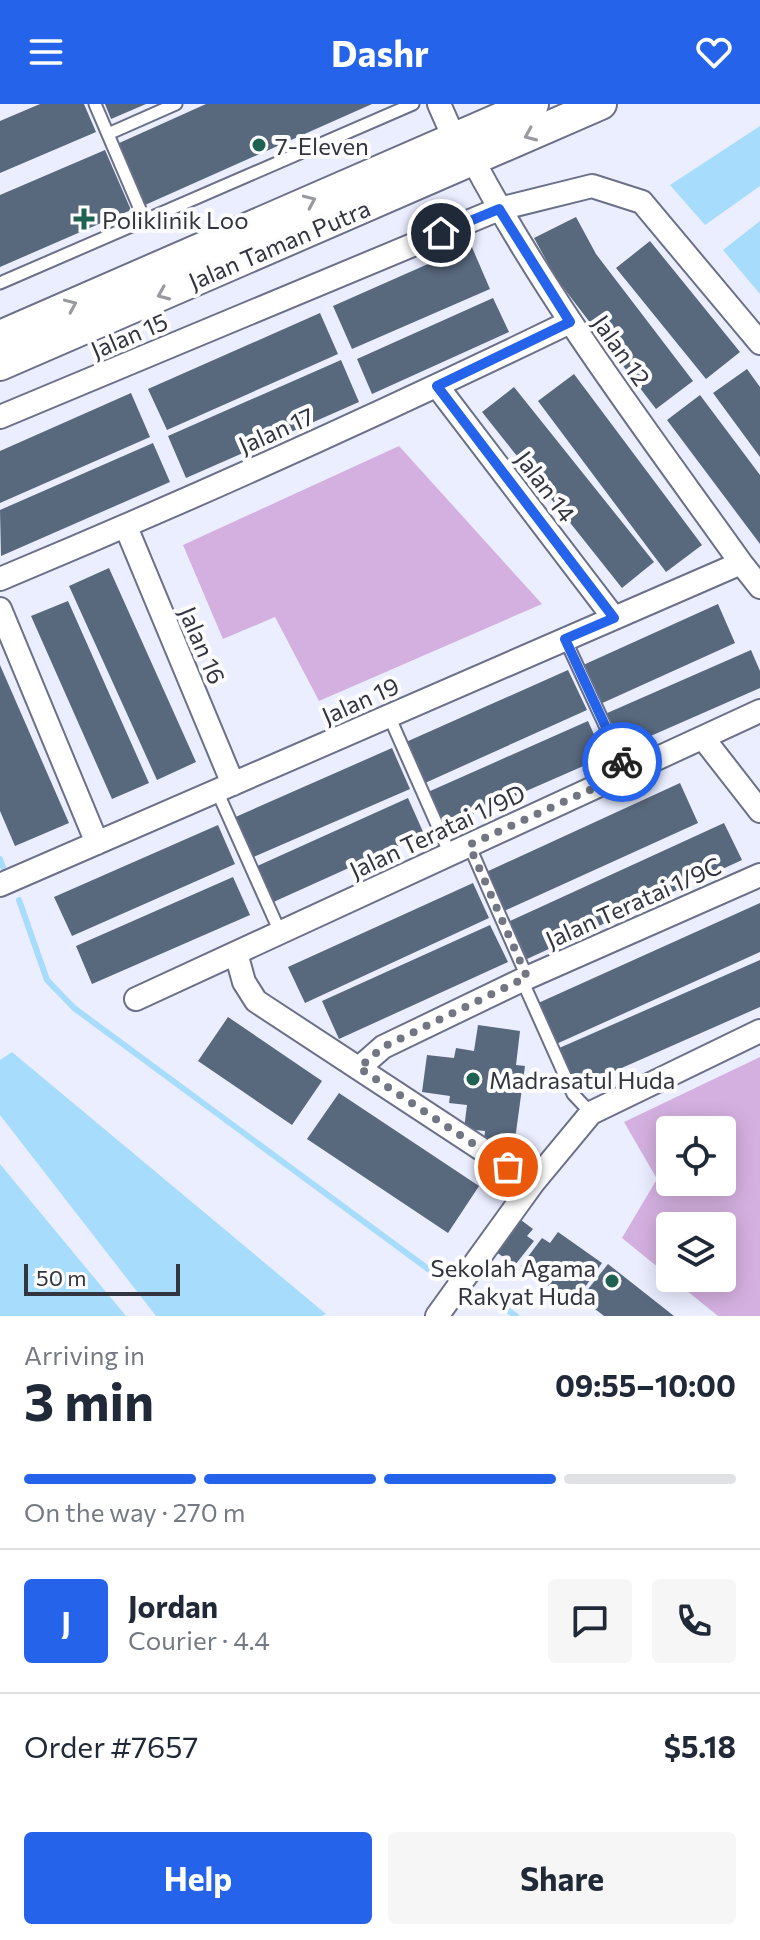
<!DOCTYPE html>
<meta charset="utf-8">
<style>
:root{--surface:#fff;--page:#f6f6f7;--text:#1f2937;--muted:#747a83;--line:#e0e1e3;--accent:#2563eb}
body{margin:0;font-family:Commissioner,sans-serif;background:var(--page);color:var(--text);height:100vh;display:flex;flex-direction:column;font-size:30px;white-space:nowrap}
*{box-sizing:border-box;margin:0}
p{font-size:26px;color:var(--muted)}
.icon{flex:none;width:44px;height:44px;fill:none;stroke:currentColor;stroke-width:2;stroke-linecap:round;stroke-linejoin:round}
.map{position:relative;height:1212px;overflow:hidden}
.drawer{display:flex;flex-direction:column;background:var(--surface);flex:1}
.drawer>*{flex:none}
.tools{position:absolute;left:656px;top:1012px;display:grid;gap:16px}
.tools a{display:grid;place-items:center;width:80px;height:80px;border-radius:8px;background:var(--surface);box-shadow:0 4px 20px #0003;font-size:40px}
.scale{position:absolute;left:24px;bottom:20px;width:156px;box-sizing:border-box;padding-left:8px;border:4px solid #32343f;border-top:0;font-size:22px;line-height:28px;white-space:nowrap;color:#32343f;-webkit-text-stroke:6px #fcfcfc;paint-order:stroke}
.pin{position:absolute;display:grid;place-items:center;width:68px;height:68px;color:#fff;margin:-34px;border:4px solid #fff;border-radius:50%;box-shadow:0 2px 8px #0007}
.courier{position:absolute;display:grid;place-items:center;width:80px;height:80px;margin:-40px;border:6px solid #2563eb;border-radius:50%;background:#fff;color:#222;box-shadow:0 2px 10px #0007}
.headline em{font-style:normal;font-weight:700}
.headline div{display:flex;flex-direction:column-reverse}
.headline{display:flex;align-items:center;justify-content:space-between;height:136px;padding:0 24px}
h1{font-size:52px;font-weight:700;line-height:60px}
.bar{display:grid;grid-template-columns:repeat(4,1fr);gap:12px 8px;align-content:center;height:96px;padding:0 24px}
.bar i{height:10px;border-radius:6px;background:var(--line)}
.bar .active{background:var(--accent)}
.bar p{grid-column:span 4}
.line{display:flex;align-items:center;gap:20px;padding:0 24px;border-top:2px solid var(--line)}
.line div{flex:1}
.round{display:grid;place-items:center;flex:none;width:84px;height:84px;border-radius:8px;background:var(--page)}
.cta{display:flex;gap:16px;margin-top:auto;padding:16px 24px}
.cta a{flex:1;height:92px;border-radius:8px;background:var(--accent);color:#fff;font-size:32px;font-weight:700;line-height:92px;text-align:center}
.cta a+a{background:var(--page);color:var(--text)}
header{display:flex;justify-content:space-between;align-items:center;height:104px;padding:0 24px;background:var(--accent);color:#fff;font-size:36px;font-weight:700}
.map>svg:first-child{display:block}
.green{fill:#d4b0e0;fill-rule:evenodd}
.water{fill:#a8dcfc}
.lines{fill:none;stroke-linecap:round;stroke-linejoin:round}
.stream{stroke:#a8dcfc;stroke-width:6}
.building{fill:#58687d}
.lane-casing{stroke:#6b7089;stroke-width:15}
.street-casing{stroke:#6b7089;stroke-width:26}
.secondary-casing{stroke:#6b7089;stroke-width:34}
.lane{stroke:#fff;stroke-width:11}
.street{stroke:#fff;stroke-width:22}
.secondary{stroke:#fff;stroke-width:30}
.oneway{stroke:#989a9f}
.done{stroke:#727582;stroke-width:8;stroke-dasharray:0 14.4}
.route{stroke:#2563eb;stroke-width:10}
.poi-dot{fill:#1f6252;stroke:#fcfcfc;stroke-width:3}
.labels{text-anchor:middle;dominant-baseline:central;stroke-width:8;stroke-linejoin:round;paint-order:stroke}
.poi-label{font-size:24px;fill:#32343f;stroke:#fcfcfc;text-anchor:start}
.street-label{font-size:24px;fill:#32343f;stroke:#fcfcfc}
</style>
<header><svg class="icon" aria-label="menu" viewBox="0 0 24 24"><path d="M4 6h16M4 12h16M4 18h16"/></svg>Dashr<svg class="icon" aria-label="heart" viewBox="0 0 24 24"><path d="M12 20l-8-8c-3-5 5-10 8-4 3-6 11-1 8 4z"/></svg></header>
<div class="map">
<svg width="760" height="1212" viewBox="0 0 760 1212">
<rect width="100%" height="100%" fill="#eaeeff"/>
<path class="green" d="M 399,342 L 542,500 L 319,597 L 275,513 L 223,535 L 183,441 Z
M 760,953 L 760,1212 L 718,1212 L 671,1174 L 722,1174 L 722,1122 L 670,1122 L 670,1173 L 622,1134 L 657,1075 L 624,1018 ZM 670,1026 L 722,1026 L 722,1078 L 670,1078 Z"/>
<path class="water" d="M 760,22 L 760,82 L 705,121 L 670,81 Z
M 760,117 L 760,190 L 723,146 Z
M 12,948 L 326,1210 L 322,1212 L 156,1212 L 0,1011 L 0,956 Z
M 0,1060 L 126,1212 L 127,1212 L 0,1212 Z"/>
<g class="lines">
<path class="stream" d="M 0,755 L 3,763
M 19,796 L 47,876 L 74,904 L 439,1173
M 492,1195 L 516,1212"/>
</g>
<path class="building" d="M 40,0 L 84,0 L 96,28 L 0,69 L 0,17 Z
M 105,0 L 146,0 L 111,15 Z
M 206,0 L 372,0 L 145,101 L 117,40 Z
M 105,46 L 131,106 L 0,163 L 0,91 Z
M 576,113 L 596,150 L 693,277 L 656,305 L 556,174 L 534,134 Z
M 650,137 L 740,248 L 706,275 L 616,164 Z
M 471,141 L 490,185 L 352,245 L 333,202 Z
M 493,194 L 509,228 L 372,290 L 357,255 Z
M 320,209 L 338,250 L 167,326 L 148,285 Z
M 341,256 L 359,298 L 186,374 L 168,332 Z
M 747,265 L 760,283 L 760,353 L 713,289 Z
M 574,270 L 702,441 L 666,468 L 538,297 Z
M 514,283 L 654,458 L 622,484 L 482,308 Z
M 131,289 L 150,333 L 0,399 L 0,347 Z
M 700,291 L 760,371 L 760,440 L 667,316 Z
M 153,339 L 170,378 L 1,452 L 0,406 Z
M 109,464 L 196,658 L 157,676 L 69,482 Z
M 68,497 L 149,679 L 112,695 L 31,512 Z
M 718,500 L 735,539 L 598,601 L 581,562 Z
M 751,546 L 760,567 L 760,584 L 621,645 L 605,610 Z
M 0,561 L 69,719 L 15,742 L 0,707 Z
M 568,566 L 587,606 L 425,679 L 406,638 Z
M 588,617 L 604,653 L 444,723 L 428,688 Z
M 392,644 L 410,685 L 249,755 L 231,715 Z
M 680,679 L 698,719 L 502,808 L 484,769 Z
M 408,694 L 424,730 L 269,800 L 253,764 Z
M 724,719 L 742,756 L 527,855 L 510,817 Z
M 218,721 L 235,760 L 72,832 L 54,793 Z
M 233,773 L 250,811 L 92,880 L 76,842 Z
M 473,779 L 489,814 L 305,899 L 288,863 Z
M 760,799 L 760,848 L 554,941 L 536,900 Z
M 490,821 L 508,858 L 339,935 L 322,897 Z
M 760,856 L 760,903 L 574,985 L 557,945 Z
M 228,913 L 322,977 L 292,1021 L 198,957 Z
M 478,921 L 520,927 L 516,961 L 525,962 L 514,1043 L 496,1041 L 496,1037 L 484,1036 L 485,1027 L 464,1025 L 467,1001 L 449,999 L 450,992 L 422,988 L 427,951 L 454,954 L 456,944 L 474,947 Z
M 339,989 L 479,1082 L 448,1129 L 307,1035 Z
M 521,1116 L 533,1125 L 527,1132 L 534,1137 L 515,1161 L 496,1148 Z
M 558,1128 L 602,1159 L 573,1200 L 521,1162 L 542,1134 L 550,1139 Z
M 608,1160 L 674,1212 L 604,1212 L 581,1194 Z"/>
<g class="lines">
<defs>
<path id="lane" d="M 95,0 L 145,117
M 108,30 L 176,0
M 0,179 L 413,0
M 565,535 L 627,669
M 389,612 L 450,750
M 217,687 L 280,828
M 469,741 L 527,873
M 522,876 L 573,990 L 591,1009"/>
<path id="street" d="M 439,0 L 454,34
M 473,56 C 549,199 647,327 741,459 L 760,483
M 437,282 L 614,514
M 0,313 L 499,105 L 592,82 L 642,98 L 760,239
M 126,423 L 233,680
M 0,475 C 192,395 382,309 570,218
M 0,505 L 97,739
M 703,634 L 760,707
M 0,781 L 741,459
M 236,849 L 244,878 L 256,897 L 533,1079
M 136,895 L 760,607
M 359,964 L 383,943 L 522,876 L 760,771
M 437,1212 L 533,1079 L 591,1009 L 760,927"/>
<path id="secondary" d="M 0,232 L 533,0
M 0,261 L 601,0"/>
</defs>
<use href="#lane" class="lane-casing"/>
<use href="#street" class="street-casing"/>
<use href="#secondary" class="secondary-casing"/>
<use href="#lane" class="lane"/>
<use href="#street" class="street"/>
<use href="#secondary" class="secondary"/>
</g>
<defs><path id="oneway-chevron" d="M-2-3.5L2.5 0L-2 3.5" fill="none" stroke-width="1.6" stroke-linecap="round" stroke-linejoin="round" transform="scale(2)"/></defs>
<g class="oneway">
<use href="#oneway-chevron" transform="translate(530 31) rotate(157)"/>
<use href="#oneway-chevron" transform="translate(310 97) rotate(-24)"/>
<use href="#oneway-chevron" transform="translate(163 190) rotate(157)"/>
<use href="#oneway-chevron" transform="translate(71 201) rotate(-24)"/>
</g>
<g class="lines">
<path class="done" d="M 508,1063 L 359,964 L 383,943 L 527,873 L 469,741 L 627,669 L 622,658"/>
<path class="route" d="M 441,129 L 499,105 L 570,218 L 437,282 L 614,514 L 565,535 L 622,658"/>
</g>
<g class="poi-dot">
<circle cx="259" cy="41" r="8"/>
<path d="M80 103h8v8h8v8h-8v8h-8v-8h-8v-8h8z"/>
<circle cx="473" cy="975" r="8"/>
<circle cx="612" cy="1177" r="8"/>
</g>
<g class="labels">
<g class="poi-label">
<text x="275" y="41">7-Eleven</text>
<text x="102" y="115">Poliklinik Loo</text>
<text x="489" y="975">Madrasatul Huda</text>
<text x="596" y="1163" text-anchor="end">Sekolah Agama<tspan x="596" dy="28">Rakyat Huda</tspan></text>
</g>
<g class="street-label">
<text transform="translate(279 140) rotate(-23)">Jalan Taman Putra</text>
<text transform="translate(129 231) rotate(-23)">Jalan 15</text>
<text transform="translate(622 246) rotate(55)">Jalan 12</text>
<text transform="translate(276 326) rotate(-24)">Jalan 17</text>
<text transform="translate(546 382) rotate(53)">Jalan 14</text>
<text transform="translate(203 541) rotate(67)">Jalan 16</text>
<text transform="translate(360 596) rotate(-24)">Jalan 19</text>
<text transform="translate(437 727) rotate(-25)">Jalan Teratai 1/9D</text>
<text transform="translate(633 798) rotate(-24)">Jalan Teratai 1/9C</text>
</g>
</g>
</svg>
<div class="tools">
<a><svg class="icon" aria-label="locate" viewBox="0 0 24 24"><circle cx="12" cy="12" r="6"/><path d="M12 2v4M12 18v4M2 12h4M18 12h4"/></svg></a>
<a><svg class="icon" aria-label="layers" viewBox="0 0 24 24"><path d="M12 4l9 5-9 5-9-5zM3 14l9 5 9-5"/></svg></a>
</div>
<div class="scale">50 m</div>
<div class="pin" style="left:508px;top:1063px;background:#ea580c"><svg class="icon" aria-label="bag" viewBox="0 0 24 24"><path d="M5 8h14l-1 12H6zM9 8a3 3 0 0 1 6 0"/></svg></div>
<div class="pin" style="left:441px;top:129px;background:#1f2937"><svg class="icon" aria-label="home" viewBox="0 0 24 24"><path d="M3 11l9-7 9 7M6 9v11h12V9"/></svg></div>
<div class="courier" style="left:622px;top:658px"><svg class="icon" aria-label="bike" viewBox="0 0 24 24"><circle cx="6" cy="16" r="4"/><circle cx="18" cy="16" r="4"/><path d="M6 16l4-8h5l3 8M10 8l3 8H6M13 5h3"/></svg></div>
</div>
<section class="drawer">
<div class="headline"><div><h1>3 min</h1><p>Arriving in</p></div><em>09:55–10:00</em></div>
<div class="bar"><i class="active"></i><i class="active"></i><i class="active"></i><i></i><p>On the way · 270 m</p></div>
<div class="line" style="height:144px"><b class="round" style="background:var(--accent);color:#fff">J</b><div><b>Jordan</b><p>Courier · 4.4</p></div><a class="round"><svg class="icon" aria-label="chat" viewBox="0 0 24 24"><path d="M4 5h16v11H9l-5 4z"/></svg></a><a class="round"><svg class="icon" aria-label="phone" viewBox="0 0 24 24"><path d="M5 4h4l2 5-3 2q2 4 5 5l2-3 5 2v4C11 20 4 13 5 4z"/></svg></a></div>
<div class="line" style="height:104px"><div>Order #7657</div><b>$5.18</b></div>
<div class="cta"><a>Help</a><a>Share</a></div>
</section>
